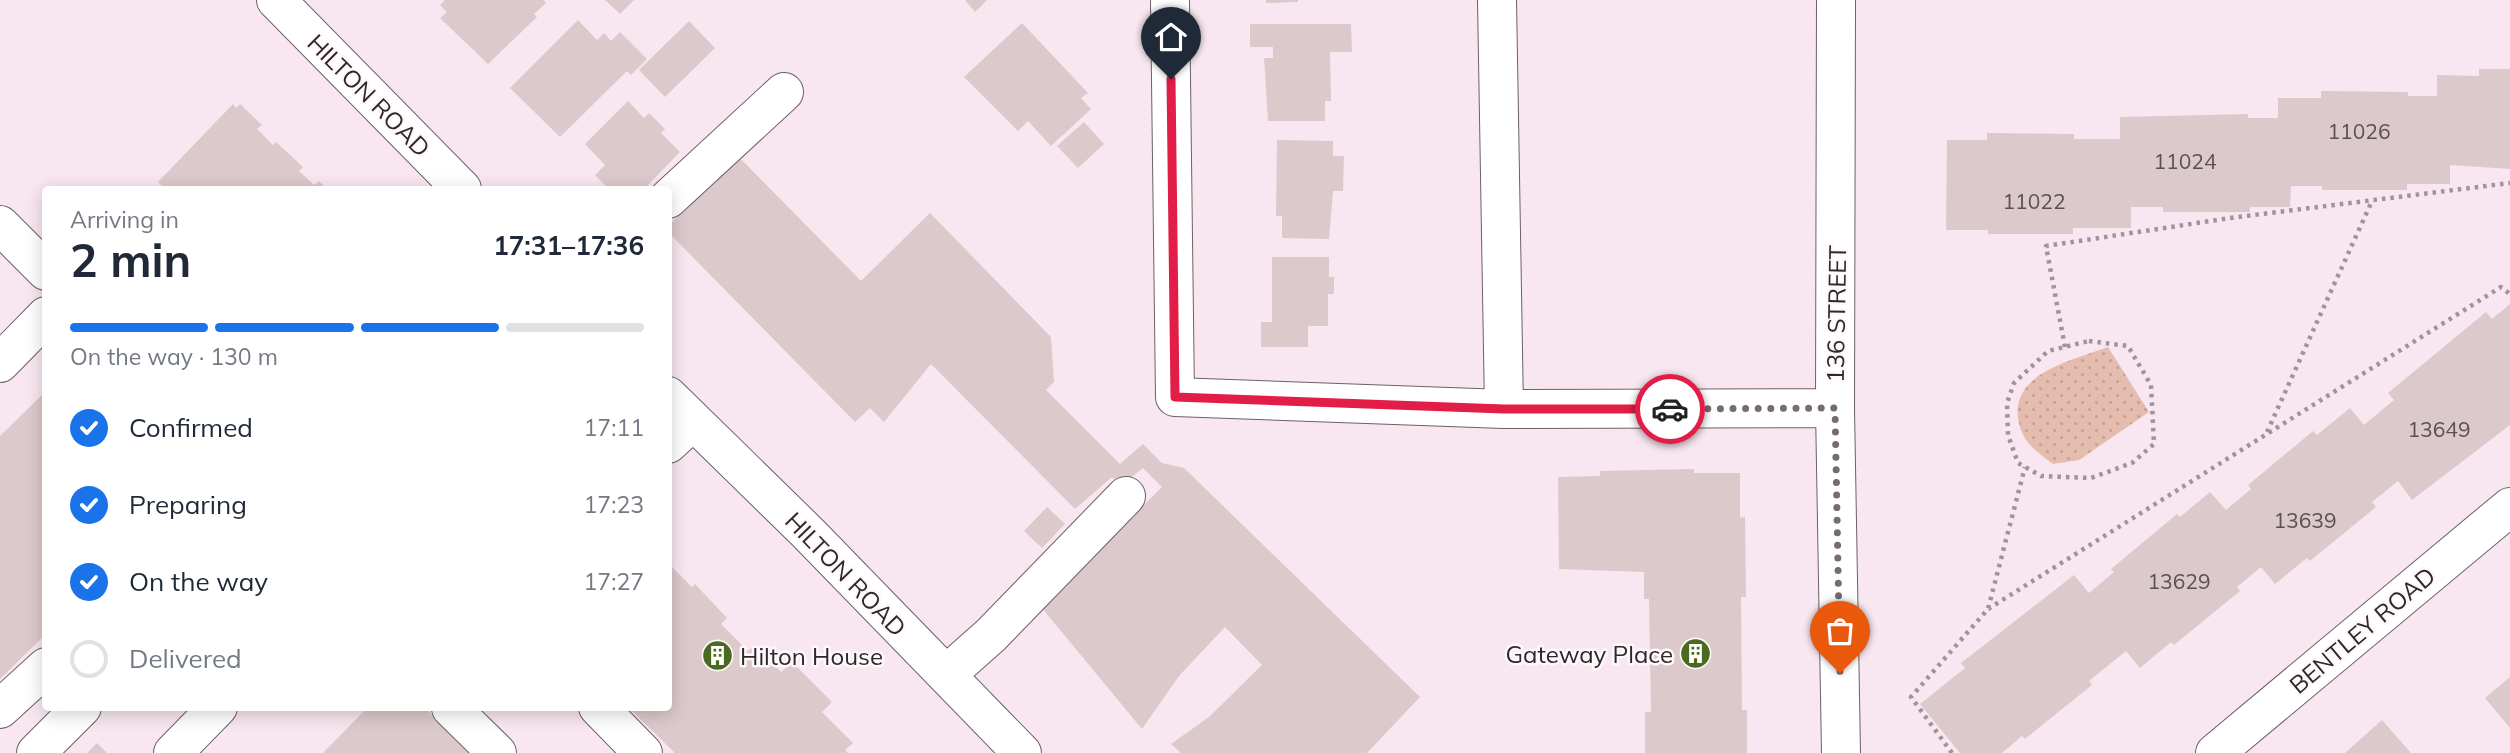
<!DOCTYPE html>
<meta charset="utf-8">
<style>
:root{--surface:#fff;--page:#f6f6f7;--text:#1f2937;--muted:#747a83;--line:#e0e1e3;--accent:#1a73e8}
body{margin:0;font-family:Mulish,sans-serif;background:var(--page);color:var(--text);height:100vh;display:flex;flex-direction:column;font-size:26px;white-space:nowrap}
*{box-sizing:border-box;margin:0}
p{font-size:23px;color:var(--muted)}
.icon{flex:none;width:38px;height:38px;fill:none;stroke:currentColor;stroke-width:2;stroke-linecap:round;stroke-linejoin:round}
.map{position:relative;flex:1;overflow:hidden}
.sheet{position:absolute;left:42px;top:186px;width:630px;height:525px;display:flex;flex-direction:column;background:var(--surface);border-radius:7px;box-shadow:0 4px 18px #0003}
.sheet>*{flex:none}
.pin{position:absolute;display:grid;place-items:center;width:60px;height:60px;color:#fff;margin:-72px -30px;border-radius:50% 50% 50% 0;rotate:-45deg;box-shadow:0 0 7px #0007}
.pin .icon{rotate:45deg}
.courier{position:absolute;display:grid;place-items:center;width:70px;height:70px;margin:-35px;border:5px solid #e11d48;border-radius:50%;background:#fff;color:#222;box-shadow:0 2px 9px #0007}
.head em{font-style:normal;font-weight:700}
.head div{display:flex;flex-direction:column-reverse}
.head{display:flex;align-items:center;justify-content:space-between;height:119px;padding:0 28px}
h1{font-size:46px;font-weight:700;line-height:52px}
.bar{display:grid;grid-template-columns:repeat(4,1fr);gap:10px 7px;align-content:center;height:84px;padding:0 28px}
.bar i{height:9px;border-radius:5px;background:var(--line)}
.bar .selected{background:var(--accent)}
.bar p{grid-column:span 4}
ol{padding:0 28px;list-style:none}
li{display:flex;align-items:center;gap:21px;height:77px}
li p{margin-inline-start:auto}
li .icon{padding:7px;border-radius:50%;background:var(--accent);color:#fff;stroke-width:4}
li:last-child{color:var(--muted)}
li i{width:38px;height:38px;border:4px solid var(--line);border-radius:50%}
.map>svg:first-child{display:block}
.grass{fill:url(#grass-dots)}
.building{fill:#dcc9cb}
.lines{fill:none;stroke-linecap:round;stroke-linejoin:round}
.minor-casing{stroke:#6e6068;stroke-width:40}
.path{stroke:#a0939a;stroke-width:4.5;stroke-dasharray:3.5 5;stroke-linecap:butt}
.minor{stroke:#fff;stroke-width:38}
.done{stroke:#756b71;stroke-width:7;stroke-dasharray:0 12.6}
.route{stroke:#e11d48;stroke-width:9}
.labels{text-anchor:middle;dominant-baseline:central;stroke-width:5;stroke-linejoin:round;paint-order:stroke}
.number-label{font-size:21px;fill:#5a5054}
.street-label{font-size:24px;fill:#2e282c;stroke:#fef8fb}
.poi-label{font-size:24px;fill:#2e282c;stroke:#fef8fb;text-anchor:end}
</style>
<div class="map">
<svg width="2510" height="753" viewBox="0 0 2510 753">
<defs>
<pattern id="grass-dots" width="8" height="8" patternUnits="userSpaceOnUse" patternTransform="scale(1.75)"><rect width="8" height="8" fill="#e5bdae"/><path d="M2 2h.1M6 6h.1" fill="none" stroke="#c5a296" stroke-width="1.8" stroke-linecap="round"/></pattern>
</defs>
<rect width="100%" height="100%" fill="#f8e7f0"/>
<path class="grass" d="M 2108,347 L 2149,412 L 2079,460 L 2053,464 C 2035,451 2021,441 2018,418 C 2012,372 2074,360 2108,347 Z"/>
<path class="building" d="M 445,0 L 544,0 L 546,3 L 534,14 L 537,17 L 488,64 L 440,18 L 447,12 L 440,5 Z
M 605,0 L 634,0 L 620,14 Z
M 965,0 L 987,0 L 975,12 Z
M 1266,0 L 1298,0 L 1298,2 L 1266,3 Z
M 578,20 L 597,40 L 604,33 L 611,41 L 620,32 L 647,59 L 631,75 L 627,71 L 560,137 L 510,88 Z
M 689,21 L 715,48 L 665,97 L 639,70 Z
M 1022,23 L 1088,93 L 1081,98 L 1091,109 L 1051,146 L 1028,121 L 1018,131 L 964,77 Z
M 1250,24 L 1351,24 L 1352,52 L 1330,52 L 1331,101 L 1325,101 L 1325,121 L 1268,121 L 1264,58 L 1273,58 L 1273,47 L 1250,47 Z
M 2479,69 L 2510,69 L 2510,169 L 2450,165 L 2450,184 L 2407,184 L 2407,190 L 2322,190 L 2322,186 L 2291,186 L 2290,207 L 2250,207 L 2250,212 L 2163,212 L 2163,207 L 2131,207 L 2131,228 L 2073,228 L 2073,234 L 1988,234 L 1988,230 L 1946,230 L 1947,140 L 1987,140 L 1987,133 L 2074,134 L 2074,139 L 2120,139 L 2120,117 L 2248,114 L 2248,118 L 2278,118 L 2278,98 L 2321,98 L 2321,91 L 2408,92 L 2408,96 L 2437,96 L 2437,75 L 2479,76 Z
M 628,101 L 644,118 L 649,113 L 665,129 L 661,133 L 680,152 L 644,189 L 609,189 L 595,175 L 605,165 L 585,144 Z
M 233,104 L 236,108 L 240,104 L 262,125 L 257,129 L 273,145 L 276,142 L 303,167 L 299,171 L 314,185 L 319,181 L 327,189 L 165,189 L 158,182 Z
M 1084,122 L 1104,144 L 1078,168 L 1057,146 Z
M 1277,140 L 1333,141 L 1333,156 L 1344,156 L 1343,191 L 1333,191 L 1329,239 L 1282,238 L 1282,216 L 1276,216 Z
M 729,147 L 861,281 L 930,213 L 1051,337 L 1054,382 L 1046,390 L 1120,464 L 1143,444 L 1162,463 L 1184,468 L 1420,697 L 1367,753 L 1181,753 L 1171,744 L 1209,717 L 1262,665 L 1225,627 L 1179,676 L 1142,729 L 1041,607 L 1162,487 L 1143,468 L 1120,486 L 1112,477 L 1075,509 L 931,364 L 884,422 L 870,408 L 855,422 L 668,232 L 668,227 L 695,198 Z
M 1272,257 L 1329,257 L 1329,277 L 1334,277 L 1334,294 L 1328,294 L 1328,326 L 1308,326 L 1308,347 L 1261,347 L 1261,322 L 1272,322 Z
M 2510,304 L 2510,425 L 2412,500 L 2398,481 L 2372,502 L 2376,507 L 2310,561 L 2307,558 L 2275,584 L 2261,567 L 2237,587 L 2240,591 L 2174,645 L 2171,642 L 2140,668 L 2126,651 L 2089,681 L 2092,685 L 2025,739 L 2022,736 L 2002,753 L 1960,753 L 1920,704 L 1965,668 L 1961,663 L 2074,575 L 2089,593 L 2114,572 L 2111,569 L 2177,514 L 2180,517 L 2210,492 L 2226,510 L 2251,489 L 2248,485 L 2313,431 L 2317,435 L 2350,408 L 2364,425 L 2394,400 L 2388,393 L 2486,312 L 2492,319 Z
M 46,391 L 46,634 L 0,679 L 0,436 Z
M 1694,469 L 1694,473 L 1740,473 L 1740,518 L 1745,517 L 1746,597 L 1741,597 L 1742,710 L 1747,710 L 1747,753 L 1645,753 L 1645,712 L 1651,712 L 1649,599 L 1644,599 L 1644,572 L 1559,569 L 1558,477 L 1600,476 L 1600,471 Z
M 1047,507 L 1065,524 L 1042,548 L 1024,531 Z
M 668,563 L 692,587 L 695,584 L 727,618 L 721,624 L 748,651 L 755,645 L 781,672 L 792,662 L 832,702 L 822,712 L 853,743 L 845,750 L 848,753 L 675,753 L 628,707 L 668,707 Z
M 2510,677 L 2510,728 L 2485,698 Z
M 368,707 L 424,707 L 470,753 L 323,753 Z
M 2382,720 L 2411,753 L 2345,753 Z
M 97,743 L 107,753 L 87,753 Z"/>
<g class="lines">
<defs>
<path id="minor" d="M 276,0 L 462,189
M 1170,0 L 1175,397 L 1504,409 L 1835,408
M 1497,0 L 1504,409
M 1836,0 L 1835,408 L 1841,753
M 668,199 L 784,92
M 0,225 L 46,271
M 0,363 L 46,316
M 668,396 L 809,534 L 1022,753
M 668,444 L 693,421
M 946,675 L 991,635 L 1126,496
M 598,707 L 643,753
M 451,708 L 497,753
M 0,709 L 46,667
M 36,753 L 82,707
M 173,753 L 218,707
M 2215,753 L 2510,507"/>
</defs>
<use href="#minor" class="minor-casing"/>
<path class="path" d="M 2089,341 L 2128,346 L 2151,385 L 2154,444 L 2132,463 L 2091,478 L 2041,476 L 2018,463 L 2008,435 L 2007,403 L 2014,383 L 2048,351 Z
M 2065,347 L 2046,246 L 2230,218 L 2510,183
M 2267,432 L 2372,201
M 1988,609 L 2501,287 L 2510,294
M 1952,753 L 1911,697 L 1988,609 L 2025,467"/>
<use href="#minor" class="minor"/>
</g>
<g class="lines">
<path class="done" d="M 1670,409 L 1835,408 L 1840,673"/>
<path class="route" d="M 1171,79 L 1175,397 L 1504,409 L 1670,409"/>
</g>
<defs>
<symbol id="building-disc" viewBox="-11 -11 22 22"><circle r="9.5" fill="#4a6a20" stroke="#fef8fb"/><path d="M-4-6H4V6H1V3H-1V6H-4ZM-2.5-4.3h1.7v1.8h-1.7ZM.8-4.3h1.7v1.8H.8ZM-2.5-1h1.7V.8h-1.7ZM.8-1h1.7V.8H.8Z" fill="#fff"/></symbol>
</defs>
<g fill-rule="evenodd">
<use href="#building-disc" x="1678" y="636" width="35" height="35"/>
<use href="#building-disc" x="700" y="638" width="35" height="35"/>
</g>
<g class="labels">
<g class="number-label">
<text x="2359" y="131">11026</text>
<text x="2185" y="161">11024</text>
<text x="2034" y="201">11022</text>
<text x="2439" y="429">13649</text>
<text x="2305" y="520">13639</text>
<text x="2179" y="581">13629</text>
</g>
<g class="street-label">
<text transform="translate(369 95) rotate(45)">HILTON ROAD</text>
<text transform="translate(1836 314) rotate(-89)">136 STREET</text>
<text transform="translate(846 574) rotate(46)">HILTON ROAD</text>
<text transform="translate(2362 630) rotate(-40)">BENTLEY ROAD</text>
</g>
<g class="poi-label">
<text x="1673" y="654">Gateway Place</text>
<text x="740" y="656" text-anchor="start">Hilton House</text>
</g>
</g>
</svg>
<div class="pin" style="left:1840px;top:673px;background:#ea580c"><svg class="icon" aria-label="bag" viewBox="0 0 24 24"><path d="M5 8h14l-1 12H6zM9 8a3 3 0 0 1 6 0"/></svg></div>
<div class="pin" style="left:1171px;top:79px;background:#1f2937"><svg class="icon" aria-label="home" viewBox="0 0 24 24"><path d="M3 11l9-7 9 7M6 9v11h12V9"/></svg></div>
<div class="courier" style="left:1670px;top:409px"><svg class="icon" aria-label="car" viewBox="0 0 24 24"><path d="M5 17H2v-5l4-1 3-4h7l3 4 3 1v5h-3M9 17h6M6 11h13"/><circle cx="7" cy="17" r="2"/><circle cx="17" cy="17" r="2"/></svg></div>
<section class="sheet">
<div class="head"><div><h1>2 min</h1><p>Arriving in</p></div><em>17:31–17:36</em></div>
<div class="bar"><i class="selected"></i><i class="selected"></i><i class="selected"></i><i></i><p>On the way · 130 m</p></div>
<ol>
<li><svg class="icon" aria-label="check" viewBox="0 0 24 24"><path d="M5 12l5 5 9-10"/></svg>Confirmed<p>17:11</p></li>
<li><svg class="icon" aria-label="check" viewBox="0 0 24 24"><path d="M5 12l5 5 9-10"/></svg>Preparing<p>17:23</p></li>
<li><svg class="icon" aria-label="check" viewBox="0 0 24 24"><path d="M5 12l5 5 9-10"/></svg>On the way<p>17:27</p></li>
<li><i></i>Delivered</li>
</ol>
</section>
</div>
